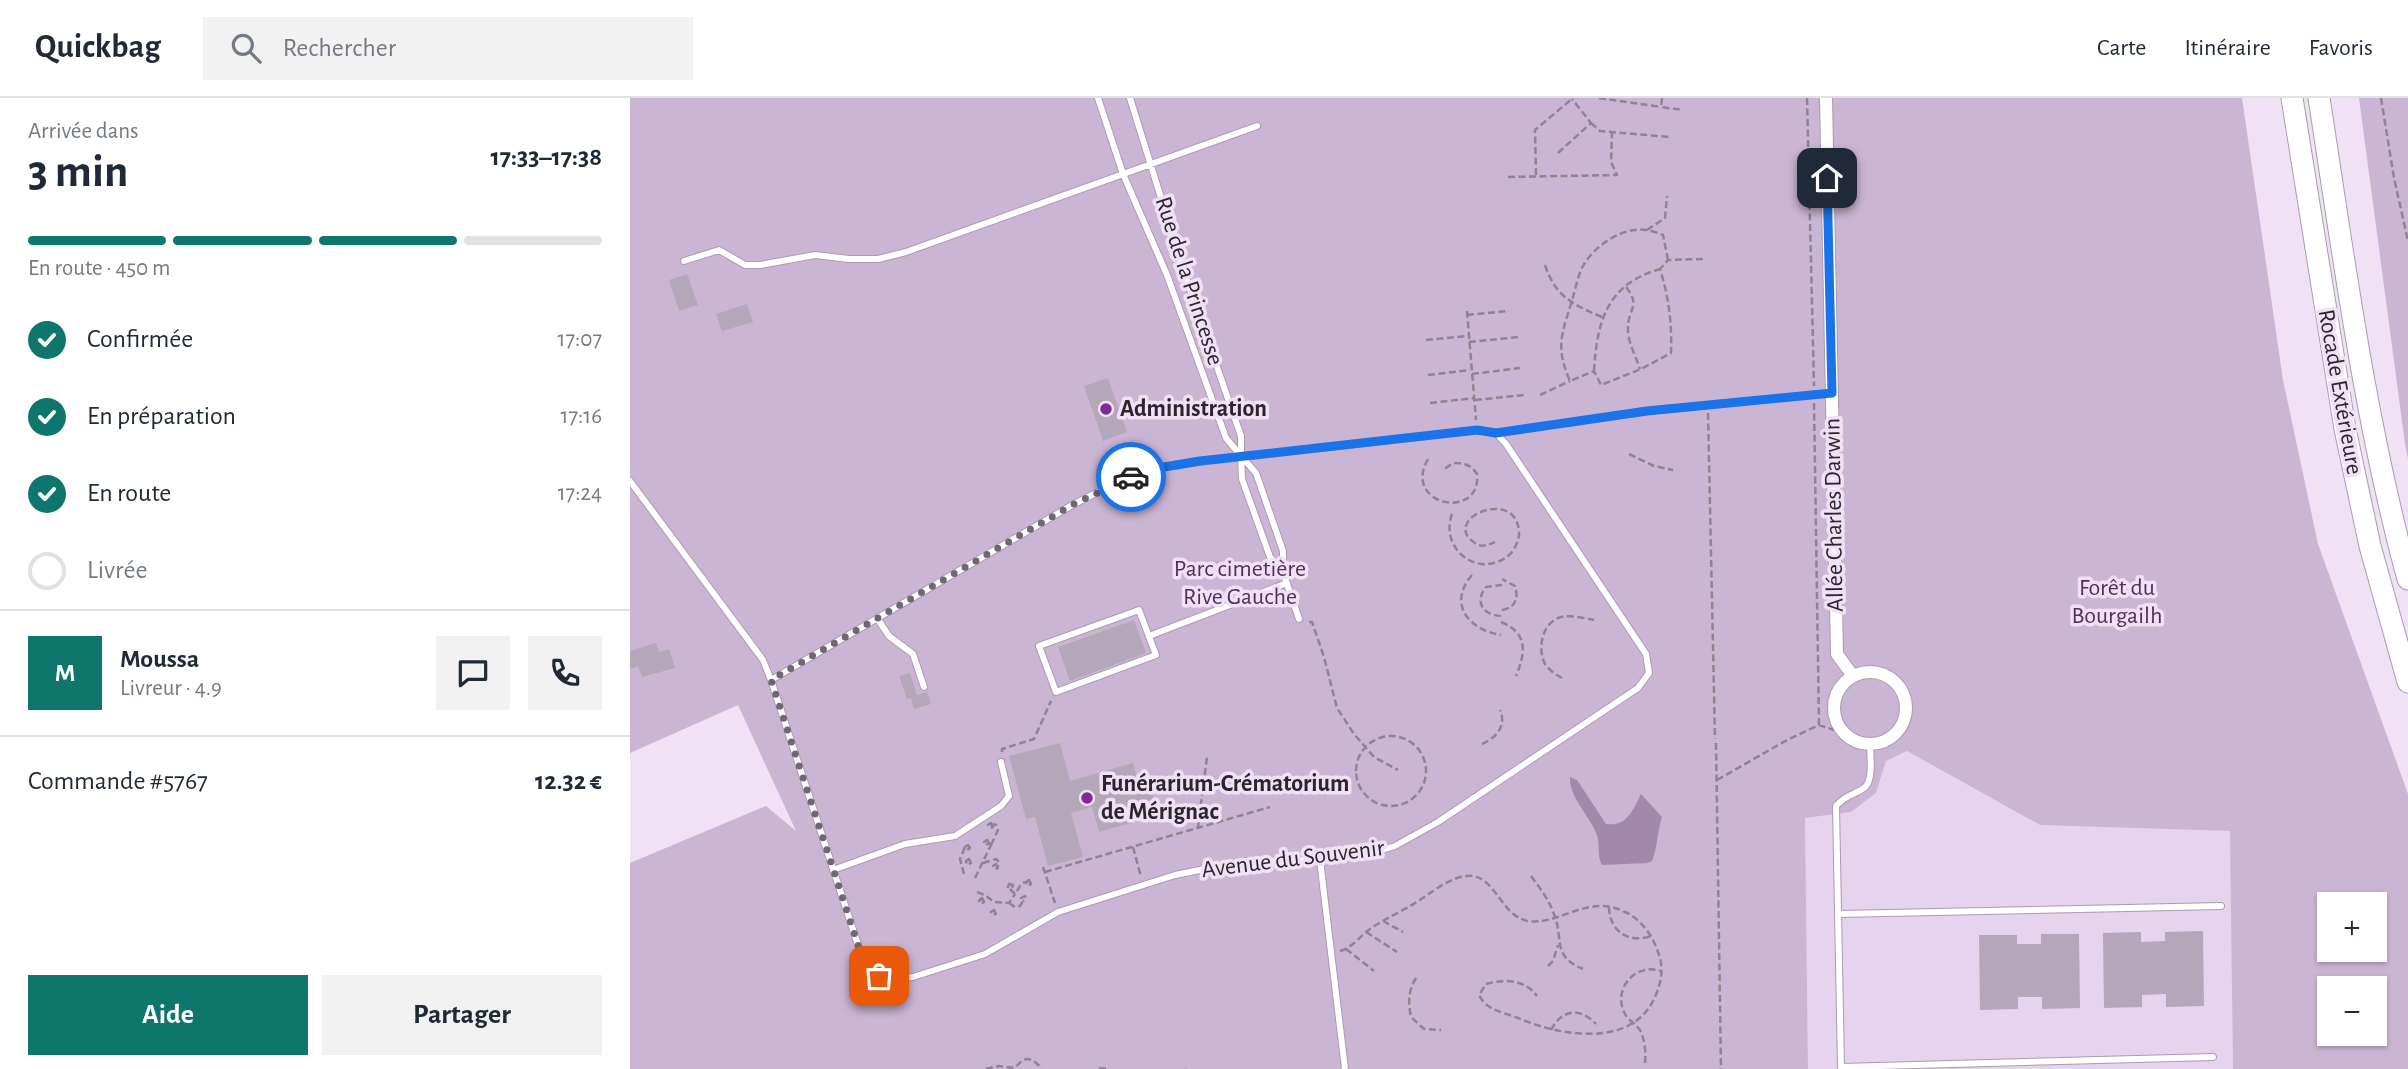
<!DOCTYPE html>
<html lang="fr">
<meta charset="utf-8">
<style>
:root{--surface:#fff;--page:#f2f2f3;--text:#1f2937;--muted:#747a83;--line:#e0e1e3;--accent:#0f766e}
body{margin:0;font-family:"Alegreya Sans",sans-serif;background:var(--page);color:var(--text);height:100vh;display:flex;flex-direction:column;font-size:26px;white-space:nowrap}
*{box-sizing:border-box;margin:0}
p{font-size:23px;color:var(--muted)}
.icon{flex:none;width:38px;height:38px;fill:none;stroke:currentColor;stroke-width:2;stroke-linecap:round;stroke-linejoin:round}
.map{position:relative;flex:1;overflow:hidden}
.panel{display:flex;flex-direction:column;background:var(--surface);width:630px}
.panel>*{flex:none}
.controls{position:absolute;left:1687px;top:794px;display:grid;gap:14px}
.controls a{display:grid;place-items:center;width:70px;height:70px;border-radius:0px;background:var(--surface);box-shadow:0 2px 5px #0004;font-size:35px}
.pin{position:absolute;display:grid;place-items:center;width:60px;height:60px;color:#fff;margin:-30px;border-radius:14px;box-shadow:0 4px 10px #0006}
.courier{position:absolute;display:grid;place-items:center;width:70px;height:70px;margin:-35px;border:5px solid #1a73e8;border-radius:50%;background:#fff;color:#222;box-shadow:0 2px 9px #0007}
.summary em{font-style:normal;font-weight:700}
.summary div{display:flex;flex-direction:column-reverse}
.summary{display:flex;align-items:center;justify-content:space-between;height:119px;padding:0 28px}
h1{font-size:46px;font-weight:700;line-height:52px}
.bar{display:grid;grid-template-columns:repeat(4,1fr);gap:10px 7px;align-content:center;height:84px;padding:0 28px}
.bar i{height:9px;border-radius:5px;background:var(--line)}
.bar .current{background:var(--accent)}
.bar p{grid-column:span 4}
.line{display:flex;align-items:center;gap:18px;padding:0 28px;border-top:2px solid var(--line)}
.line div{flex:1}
.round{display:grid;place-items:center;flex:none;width:74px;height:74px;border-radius:0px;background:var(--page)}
ol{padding:0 28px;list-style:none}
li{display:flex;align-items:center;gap:21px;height:77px}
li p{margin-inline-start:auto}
li .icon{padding:7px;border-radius:50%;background:var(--accent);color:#fff;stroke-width:4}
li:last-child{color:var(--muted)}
li i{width:38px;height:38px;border:4px solid var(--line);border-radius:50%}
.cta{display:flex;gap:14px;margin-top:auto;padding:14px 28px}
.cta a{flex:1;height:80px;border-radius:0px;background:var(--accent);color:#fff;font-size:28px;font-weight:700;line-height:80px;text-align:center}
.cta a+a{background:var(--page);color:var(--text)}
header{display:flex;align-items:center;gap:42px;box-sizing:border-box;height:98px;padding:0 35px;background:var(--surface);border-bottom:2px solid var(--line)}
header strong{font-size:33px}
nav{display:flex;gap:38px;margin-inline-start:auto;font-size:24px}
.search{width:490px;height:63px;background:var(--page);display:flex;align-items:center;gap:18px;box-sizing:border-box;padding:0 24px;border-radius:0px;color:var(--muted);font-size:26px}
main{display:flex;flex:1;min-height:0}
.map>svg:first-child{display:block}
.built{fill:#e6d3ed}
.green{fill:#cbb5d4;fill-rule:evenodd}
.water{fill:#a388ae}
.building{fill:#b4a7b9}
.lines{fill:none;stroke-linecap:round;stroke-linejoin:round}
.lane-casing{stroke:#aa9caf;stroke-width:8}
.street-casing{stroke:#aa9caf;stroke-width:14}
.highway-casing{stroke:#aa9caf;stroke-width:23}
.path{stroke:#8d8391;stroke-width:2.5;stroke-dasharray:7 3.5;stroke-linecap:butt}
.lane{stroke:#fff;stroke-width:6}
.street{stroke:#fff;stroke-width:12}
.highway{stroke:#fff;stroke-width:21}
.done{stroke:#706774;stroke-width:7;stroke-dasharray:0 12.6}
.route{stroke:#1a73e8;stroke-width:9}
.poi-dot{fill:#7e2a99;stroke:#f0e1f5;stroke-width:2.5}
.labels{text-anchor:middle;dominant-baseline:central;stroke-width:7;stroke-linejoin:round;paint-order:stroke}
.street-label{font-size:24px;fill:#2b262e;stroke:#f0e1f5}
.poi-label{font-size:24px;font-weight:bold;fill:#2b262e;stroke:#f0e1f5;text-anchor:start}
.park-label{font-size:24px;fill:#522e60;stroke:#f0e1f5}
</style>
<header>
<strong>Quickbag</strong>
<div class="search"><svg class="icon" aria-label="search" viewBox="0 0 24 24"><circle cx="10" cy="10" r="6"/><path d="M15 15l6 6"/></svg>Rechercher</div>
<nav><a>Carte</a><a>Itinéraire</a><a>Favoris</a></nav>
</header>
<main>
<section class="panel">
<div class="summary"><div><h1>3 min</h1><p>Arrivée dans</p></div><em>17:33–17:38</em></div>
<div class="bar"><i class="current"></i><i class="current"></i><i class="current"></i><i></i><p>En route · 450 m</p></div>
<ol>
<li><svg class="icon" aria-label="check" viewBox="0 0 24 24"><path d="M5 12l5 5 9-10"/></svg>Confirmée<p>17:07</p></li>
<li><svg class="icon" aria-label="check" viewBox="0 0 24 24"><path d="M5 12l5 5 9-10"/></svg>En préparation<p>17:16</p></li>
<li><svg class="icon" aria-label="check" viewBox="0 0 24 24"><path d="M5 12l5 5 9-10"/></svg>En route<p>17:24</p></li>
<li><i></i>Livrée</li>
</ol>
<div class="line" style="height:126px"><b class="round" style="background:var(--accent);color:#fff">M</b><div><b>Moussa</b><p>Livreur · 4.9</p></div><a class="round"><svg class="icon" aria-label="chat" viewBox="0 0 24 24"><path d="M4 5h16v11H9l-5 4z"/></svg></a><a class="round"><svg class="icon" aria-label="phone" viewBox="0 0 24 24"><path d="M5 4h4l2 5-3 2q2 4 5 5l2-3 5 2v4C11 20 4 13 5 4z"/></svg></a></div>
<div class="line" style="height:91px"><div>Commande #5767</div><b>12.32 €</b></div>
<div class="cta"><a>Aide</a><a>Partager</a></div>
</section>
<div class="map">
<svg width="1778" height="971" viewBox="0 0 1778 971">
<rect width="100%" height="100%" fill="#f0e1f5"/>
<path class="built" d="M 1277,653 L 1410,727 L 1601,733 L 1603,971 L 1178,971 L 1175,720 L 1221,714 L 1246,695 L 1256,663 Z"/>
<path class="green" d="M 0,0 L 1612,0 L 1653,282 L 1688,446 L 1778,696 L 1778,971 L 1603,971 L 1600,733 L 1410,727 L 1277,653 L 1256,663 L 1246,695 L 1221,714 L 1175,720 L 1178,971 L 0,971 L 0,765 L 136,708 L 166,733 L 108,607 L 0,655 ZM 1699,807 L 1745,807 L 1745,852 L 1699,852 ZM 1699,891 L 1745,891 L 1745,936 L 1699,936 Z
M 1729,0 L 1778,0 L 1778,361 L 1775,346 Z"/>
<path class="water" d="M 940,679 L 947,682 L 976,726 C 997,729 1003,712 1011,696 L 1032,719 C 1027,734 1028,748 1022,763 L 1017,765 L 972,767 C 966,756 971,745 966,735 C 959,717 939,699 940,679 Z"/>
<path class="building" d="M 57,176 L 68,207 L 49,213 L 39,182 Z
M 117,206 L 123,224 L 92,233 L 86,216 Z
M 478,280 L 497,334 L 473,343 L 454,288 Z
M 504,522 L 516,555 L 440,583 L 428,549 Z
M 26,545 L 29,554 L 39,551 L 45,570 L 12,579 L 8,568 L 0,571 L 0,553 Z
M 280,575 L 287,597 L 284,598 L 297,594 L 301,606 L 284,611 L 281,600 L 277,601 L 269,578 Z
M 430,645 L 440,683 L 503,665 L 510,692 L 521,689 L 528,717 L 469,734 L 462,709 L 441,715 L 453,759 L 418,768 L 405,719 L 396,721 L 379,658 Z
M 1573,833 L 1574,908 L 1536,909 L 1536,896 L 1512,897 L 1512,909 L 1474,910 L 1473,835 L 1511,834 L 1511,844 L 1535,843 L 1535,834 Z
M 1411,836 L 1449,836 L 1450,910 L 1412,911 L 1412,899 L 1388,899 L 1388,911 L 1350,912 L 1349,837 L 1387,837 L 1387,846 L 1411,846 Z"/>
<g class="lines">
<defs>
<path id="lane" d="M 468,0 L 493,76 L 537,177 L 596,340 L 611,358 L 611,338 L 554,174 L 500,0
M 54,163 L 89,152 L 115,167 L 130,167 L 185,157 L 219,161 L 248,161 L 276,154 L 627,28
M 847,332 L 866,335 L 876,346 L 1016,556 L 1019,575 L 1008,590 L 808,724 L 765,748 L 742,755 L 690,762 L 614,763 L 545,777 L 428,814 L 355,856 L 283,879 L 268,881 L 249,878 L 233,862 L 141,582 L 444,406 L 490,383 L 534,369 L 570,364 Z
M 866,335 L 1017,313 L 1202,295
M 0,383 L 133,562 L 141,582
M 653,474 L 640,459 L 612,381 L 611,358 L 626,375 L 653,453 L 653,474 L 669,521
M 509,512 L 526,557 L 426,594 L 409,548 Z
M 247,520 L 259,538 L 283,556 L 294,589
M 519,538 L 657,485
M 1240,646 C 1240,657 1244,683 1234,690 C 1223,698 1218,695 1206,708 L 1211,969 L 1583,959
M 690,762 L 715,971
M 203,772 L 275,746 L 325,738 L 371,708 L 379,698 L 371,664
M 1208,816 L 1591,808"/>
<path id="street" d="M 1196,0 L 1207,556 L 1223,578
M1204 610a36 36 0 1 1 72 0a36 36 0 1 1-72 0Z"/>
<path id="highway" d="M 1662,0 L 1715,331 L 1740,448 L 1778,584
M 1689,0 C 1714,161 1735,324 1778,481"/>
</defs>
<use href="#lane" class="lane-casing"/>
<use href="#street" class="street-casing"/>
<use href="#highway" class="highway-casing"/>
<path class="path" d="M 969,0 L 1031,9
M 1032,0 L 1031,9 L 1053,12
M 1177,0 L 1184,288
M 1751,0 L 1764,80 L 1778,143
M 961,25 L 970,33 L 1039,39
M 928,55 L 961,25 L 942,1
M 906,77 L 905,32 L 943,0
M 878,79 L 987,77 L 981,64 L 982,35
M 1017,132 L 1035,120 L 1037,98
M 1038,162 L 1033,137 C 1028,135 1022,133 1017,132 C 993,128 964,148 953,168 C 948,177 946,189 943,199 C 933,234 924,247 940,283 L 964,273 L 971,287 L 1011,271 L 1041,255 C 1042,225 1039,200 1030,171 L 1038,162 L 1073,161
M 915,167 C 925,198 943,207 972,219
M 996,189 C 1012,209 997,211 998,232 C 998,244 1006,259 1010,271
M 837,213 L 846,322
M 837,217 L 879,213
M 796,242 L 838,238
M 839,244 L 889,239
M 964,273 C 967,223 977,186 1030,171
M 842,276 L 890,270
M 798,277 L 840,272
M 910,297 L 940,283
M 845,302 L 894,297
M 800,305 L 844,300
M 1184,305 L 1189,627
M 1078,315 L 1085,641
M 999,356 L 1024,368 L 1043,372
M 798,361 C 771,408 852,423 847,376 C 840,366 834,365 823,365 L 813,372
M 822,416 C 809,452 850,482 879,457 C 885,452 890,440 889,433 C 885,388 809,422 845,445 C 852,450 858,447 865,444
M 842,477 C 817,506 839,532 871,537
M 872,512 C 885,510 889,501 885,488 L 872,481
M 871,518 C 853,517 844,504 856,489 L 872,487
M 679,524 L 682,524 L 694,559 L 707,610 L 724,636 L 744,659 L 768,672
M 871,524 C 898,535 896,554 886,578
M 932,580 C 926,577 919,572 915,566 C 907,551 912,524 931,519 C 941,517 954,520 964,522
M726 673a35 35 0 1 1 70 0a35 35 0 1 1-70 0Z
M 1086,645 L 1091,971
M 852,646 C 866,640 877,628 870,612
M 372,654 L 372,651 L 404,641 L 421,603
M 1087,682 L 1157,642 L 1189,627 L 1213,635
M 361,725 L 363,729 L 360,730 L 358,727 Z
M 568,729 L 577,659
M 357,742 L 359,745 L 356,747 L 354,744 Z
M 338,747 L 340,750 L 337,752 L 335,749 Z
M 361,747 L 368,732 L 366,727 L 363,726
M 503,749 L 511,779
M 339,761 L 341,765 L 337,767 L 336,763 Z
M 353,765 L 366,761 L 369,764 L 368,768
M 366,766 L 368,770 L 365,771 L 363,768 Z
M 413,769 L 425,805
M 415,774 L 640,709
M 334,776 L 330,761 L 335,749
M 901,778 C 910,790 919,802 924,816 C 934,840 921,858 953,871
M 345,780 L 361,747 L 359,745
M 399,782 L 401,786 L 398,788 L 396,784 Z
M 379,786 L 383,787 L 382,790 L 378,789 Z
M 380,791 L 385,796 L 392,785 L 396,784
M 347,794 L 355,797 L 364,804 L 379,805 L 385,796
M 352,800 L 354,804 L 351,806 L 349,803 Z
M 379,805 L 385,809 L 390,808 L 393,803 L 391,800 L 395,798 L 396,801 L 393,803
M 979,809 C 979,833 999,846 1021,838
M 364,812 L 366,816 L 362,817 L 361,814 Z
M 753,823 L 773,834
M 736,834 L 767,854
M 716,851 L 744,873
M 710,853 C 722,850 730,838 740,831 C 754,821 771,814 785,805 C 802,795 817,780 837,778 C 865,775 870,818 898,823 C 929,828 958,795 995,814 C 1009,820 1021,835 1026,849 C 1034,867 1033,880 1025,899 C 1002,951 930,938 888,920 C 873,914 857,913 849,897 L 856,886 C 874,881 895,881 907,898
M 918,868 L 923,863 L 928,847
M 786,880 C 778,893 778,904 781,919 L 794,931 L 811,932
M 921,932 C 932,911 950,909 966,926
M 1015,965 C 1016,955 1015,942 1010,932 C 1006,926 998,922 995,916 C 987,901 992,885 1005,876 C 1014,871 1021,870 1031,873
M 469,970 L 478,971
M 356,971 L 368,968 L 385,970 C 395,957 402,959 412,971
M 555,971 L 556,971"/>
<use href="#lane" class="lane"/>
<use href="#street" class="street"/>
<use href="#highway" class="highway"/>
</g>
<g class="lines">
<path class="done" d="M 249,878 L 233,862 L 141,582 L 444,406 L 501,379"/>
<path class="route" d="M 501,379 L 534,369 L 570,363 L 847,332 L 866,335 L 1017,313 L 1202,295 L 1197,80"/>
</g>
<g class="poi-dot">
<circle cx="476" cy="311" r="7"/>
<circle cx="457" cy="700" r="7"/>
</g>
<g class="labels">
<g class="street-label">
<text transform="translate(559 183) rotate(72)">Rue de la Princesse</text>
<text transform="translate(1710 294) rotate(80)">Rocade Extérieure</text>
<text transform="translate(1204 417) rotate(-91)">Allée Charles Darwin</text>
<text transform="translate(663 761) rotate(-7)">Avenue du Souvenir</text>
</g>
<g class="poi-label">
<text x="490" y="311">Administration</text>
<text x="471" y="686">Funérarium-Crématorium<tspan x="471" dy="28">de Mérignac</tspan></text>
</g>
<g class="park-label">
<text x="610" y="471">Parc cimetière<tspan x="610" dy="28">Rive Gauche</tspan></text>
<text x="1487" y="490">Forêt du<tspan x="1487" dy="28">Bourgailh</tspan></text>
</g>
</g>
</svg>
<div class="controls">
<a>+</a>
<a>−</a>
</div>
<div class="pin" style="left:249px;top:878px;background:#ea580c"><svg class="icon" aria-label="bag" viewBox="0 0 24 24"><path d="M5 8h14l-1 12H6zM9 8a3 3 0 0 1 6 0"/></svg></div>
<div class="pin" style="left:1197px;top:80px;background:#1f2937"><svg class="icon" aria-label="home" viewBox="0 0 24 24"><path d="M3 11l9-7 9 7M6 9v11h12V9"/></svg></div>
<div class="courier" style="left:501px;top:379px"><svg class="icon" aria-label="car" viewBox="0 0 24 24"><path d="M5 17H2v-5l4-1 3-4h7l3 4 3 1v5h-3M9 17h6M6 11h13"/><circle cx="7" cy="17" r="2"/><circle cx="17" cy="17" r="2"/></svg></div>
</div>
</main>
